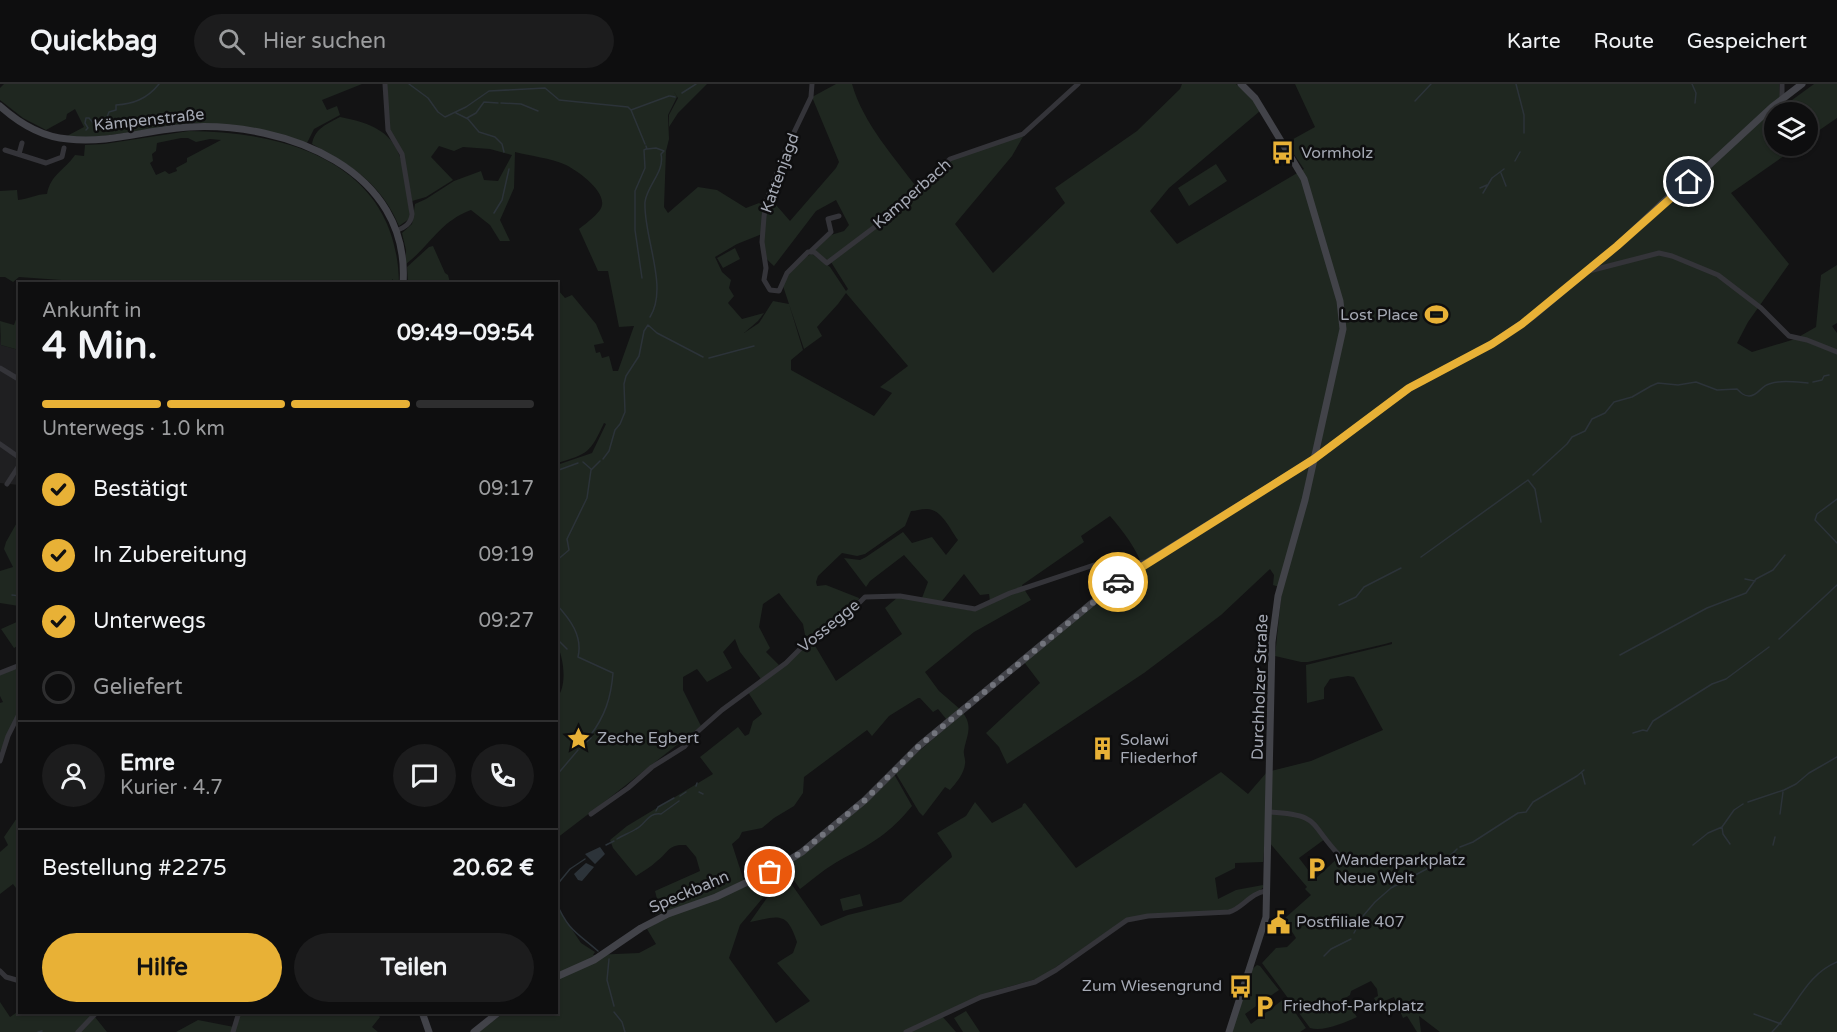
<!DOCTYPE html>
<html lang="de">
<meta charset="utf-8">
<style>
:root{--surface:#0e0e0f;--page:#1c1c1d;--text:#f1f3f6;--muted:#9b9c9e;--line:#2e2e2f;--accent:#e8b136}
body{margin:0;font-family:"Varela Round",sans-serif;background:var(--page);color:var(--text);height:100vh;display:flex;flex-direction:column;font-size:22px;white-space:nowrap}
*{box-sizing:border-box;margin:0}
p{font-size:20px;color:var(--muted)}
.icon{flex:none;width:33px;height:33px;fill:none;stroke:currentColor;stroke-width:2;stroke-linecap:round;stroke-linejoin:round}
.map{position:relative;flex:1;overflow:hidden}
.sheet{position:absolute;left:18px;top:198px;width:540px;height:732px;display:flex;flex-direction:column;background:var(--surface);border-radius:0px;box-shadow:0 2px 4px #0004,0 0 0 2px var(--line)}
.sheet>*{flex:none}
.fabs{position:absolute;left:1764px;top:18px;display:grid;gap:12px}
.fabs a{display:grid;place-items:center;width:54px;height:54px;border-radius:50%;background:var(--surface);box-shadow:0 2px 4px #0004,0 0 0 2px var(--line);font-size:30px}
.pin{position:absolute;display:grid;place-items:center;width:51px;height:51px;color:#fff;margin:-26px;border:3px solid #fff;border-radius:50%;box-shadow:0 2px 6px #0007}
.courier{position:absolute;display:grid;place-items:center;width:60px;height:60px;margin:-30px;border:4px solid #e8b136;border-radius:50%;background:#fff;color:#222;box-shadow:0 2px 8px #0007}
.overview em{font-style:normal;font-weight:800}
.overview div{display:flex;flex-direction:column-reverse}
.overview{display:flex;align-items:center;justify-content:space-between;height:102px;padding:0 24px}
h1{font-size:39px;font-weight:800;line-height:45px}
.bar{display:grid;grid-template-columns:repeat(4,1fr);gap:9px 6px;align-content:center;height:72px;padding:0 24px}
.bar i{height:8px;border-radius:4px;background:var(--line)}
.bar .on{background:var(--accent)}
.bar p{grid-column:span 4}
.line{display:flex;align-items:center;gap:15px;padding:0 24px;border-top:2px solid var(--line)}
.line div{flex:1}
.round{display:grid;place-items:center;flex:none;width:63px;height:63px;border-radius:32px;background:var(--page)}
ol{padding:0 24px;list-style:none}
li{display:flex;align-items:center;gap:18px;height:66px}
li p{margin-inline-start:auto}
li .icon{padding:6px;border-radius:50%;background:var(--accent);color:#111;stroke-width:4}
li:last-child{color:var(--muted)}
li i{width:33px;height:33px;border:3px solid var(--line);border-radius:50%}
.cta{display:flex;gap:12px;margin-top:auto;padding:12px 24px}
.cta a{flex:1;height:69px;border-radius:36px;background:var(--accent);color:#111;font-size:24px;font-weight:800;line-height:69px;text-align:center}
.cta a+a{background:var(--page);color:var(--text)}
header{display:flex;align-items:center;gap:36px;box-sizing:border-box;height:84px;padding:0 30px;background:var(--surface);border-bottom:2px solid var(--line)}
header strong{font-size:28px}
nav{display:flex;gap:33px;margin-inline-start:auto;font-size:21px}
.search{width:420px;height:54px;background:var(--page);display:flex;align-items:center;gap:15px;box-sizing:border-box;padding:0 21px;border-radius:33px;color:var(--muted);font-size:22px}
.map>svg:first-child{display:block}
.built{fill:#1f1f21}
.green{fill:#1f2720;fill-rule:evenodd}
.water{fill:#2c3339}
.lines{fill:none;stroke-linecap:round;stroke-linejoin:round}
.stream{stroke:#2c3339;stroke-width:1.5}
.street{stroke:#343439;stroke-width:5}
.secondary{stroke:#424349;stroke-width:7}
.done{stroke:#72747c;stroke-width:6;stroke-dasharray:0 10.8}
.route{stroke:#e8b136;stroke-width:8}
.labels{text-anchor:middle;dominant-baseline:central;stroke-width:5;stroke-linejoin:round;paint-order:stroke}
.street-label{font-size:16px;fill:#a5a9b4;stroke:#0e0e0f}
.poi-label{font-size:16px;fill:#a5a9b4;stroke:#0e0e0f;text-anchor:start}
</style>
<header>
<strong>Quickbag</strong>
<div class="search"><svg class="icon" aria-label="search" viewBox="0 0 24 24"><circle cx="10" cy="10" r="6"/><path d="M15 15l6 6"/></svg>Hier suchen</div>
<nav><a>Karte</a><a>Route</a><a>Gespeichert</a></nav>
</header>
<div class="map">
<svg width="1837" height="948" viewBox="0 0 1837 948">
<rect width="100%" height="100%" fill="#131314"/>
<path class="built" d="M 0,251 L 1,261 L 19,266 L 19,401 L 0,399 Z"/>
<path class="green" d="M 4,0 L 362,0 L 322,16 L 327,26 L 337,22 L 340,31 L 314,45 L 307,59 L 234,41 L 196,39 L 82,55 L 65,53 L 84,43 L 75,25 L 67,30 L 66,35 L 46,46 L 23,34 L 0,16 L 0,4 Z
M 387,0 L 707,0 L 678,29 L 669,43 L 669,31 L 678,14 L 674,8 L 677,13 L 668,31 L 669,55 L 666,67 L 664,123 L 668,129 L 698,103 L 717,106 L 746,124 L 759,119 L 765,123 L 762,150 L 737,160 L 715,173 L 722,188 L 731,196 L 729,204 L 734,212 L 728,219 L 742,235 L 764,229 L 758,237 L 744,249 L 759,239 L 773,217 L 789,220 L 803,266 L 791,276 L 791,286 L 874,332 L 892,309 L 880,303 L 908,282 L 846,209 L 838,220 L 817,243 L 822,252 L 804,265 L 783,202 C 787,190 799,174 812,170 L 830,183 L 846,207 L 848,205 L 831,178 L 814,167 L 831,151 L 844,147 L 849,141 L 836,116 L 816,127 L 774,182 C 771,179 768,177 766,174 C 759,161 765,128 770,114 L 790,137 L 836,84 L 839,78 L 812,13 L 836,0 L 852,0 C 863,39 894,73 918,105 L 951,76 L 1024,51 L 1012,72 L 955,140 L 993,189 L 1065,119 L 1055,104 L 1137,47 L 1180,5 L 1182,0 L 1236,0 L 1250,12 L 1260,27 L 1169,104 L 1150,127 L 1177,160 L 1304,85 L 1286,59 L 1315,43 L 1295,0 L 1779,0 L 1781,24 L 1814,0 L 1837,0 L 1837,34 L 1808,54 L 1808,28 L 1774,28 L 1774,62 L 1798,62 L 1731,109 L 1789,180 L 1748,238 L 1737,259 L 1752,268 L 1795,255 L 1816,243 L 1821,191 L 1837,181 L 1837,239 L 1832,242 L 1837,249 L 1837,948 L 1440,948 L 1419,932 L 1421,948 L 1417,948 L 1407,932 L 1403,934 L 1394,913 L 1377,920 L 1374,914 L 1378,912 L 1377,905 L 1371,897 L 1351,907 L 1350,911 L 1344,915 L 1357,933 C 1344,939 1323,948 1310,944 L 1262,879 L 1276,864 L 1287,863 L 1296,854 L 1284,835 L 1311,811 L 1305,805 L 1307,803 L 1269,758 L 1266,746 L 1263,778 L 1235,779 L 1235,784 L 1215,794 L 1218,815 L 1236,806 L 1263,801 L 1264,803 L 1232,827 L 1143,832 L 1111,845 L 1040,894 L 997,906 L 977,914 L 904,948 L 478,948 L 504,929 L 556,928 L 557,823 L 581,859 L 595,868 L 593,871 L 639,869 L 656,860 L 647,845 L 668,832 L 772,789 L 774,794 L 772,803 L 740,841 L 729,874 L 776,939 L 810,917 L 777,879 L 793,869 L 797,858 C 787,827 779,832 750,838 L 776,801 L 777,788 L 781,786 L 785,791 L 821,842 L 848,831 L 901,818 L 952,773 L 951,769 L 937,749 L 966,732 L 975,718 L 992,739 L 1022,723 L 1023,720 L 1025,719 L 1076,784 L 1221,688 L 1248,710 L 1267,688 L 1311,677 L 1383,646 L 1354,593 L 1348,592 L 1330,595 L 1324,604 L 1324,615 L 1307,619 L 1306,581 L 1392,560 L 1392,558 L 1385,560 L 1308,578 L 1301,578 L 1275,572 L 1282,504 L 1273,501 L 1274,491 L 1270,485 L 1221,531 L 1144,589 L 1007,680 L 999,663 L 986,649 L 1040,599 L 1024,578 L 1106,510 L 1143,483 C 1135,463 1124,448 1110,432 L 1081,452 L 1084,458 L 1022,501 L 1023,503 L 990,517 L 989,510 L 980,511 L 964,490 L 941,518 L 922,514 L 928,498 L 904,471 L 870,497 L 866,503 L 844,474 L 860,476 L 866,473 L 903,448 L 912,459 L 932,453 L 946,471 L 958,456 C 950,445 941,424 926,425 C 920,425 916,427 911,427 L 905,442 L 865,470 L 857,472 L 842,469 L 818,492 L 816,498 L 817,502 L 826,501 L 859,514 L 858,518 L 808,555 L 805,551 L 803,540 L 779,509 L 763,520 L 759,543 L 770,564 L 766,568 L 779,581 L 761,595 L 740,568 L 735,555 L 723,568 L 732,584 L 707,598 L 697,585 L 683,593 L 683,606 L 701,642 L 612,712 L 557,754 L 556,615 C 568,603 564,573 556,559 L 557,381 L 592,369 L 606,340 L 604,339 C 590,369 588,370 557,379 L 557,205 L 565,214 L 572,211 L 596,240 L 604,259 L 594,261 L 596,269 L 600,268 L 602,274 L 609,272 L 613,287 L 618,287 L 634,242 L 619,243 L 608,187 L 598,187 L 579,145 C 585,140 595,133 600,126 C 611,110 578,87 566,81 C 550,74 531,72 515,68 L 514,104 L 500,136 L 510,157 L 500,157 L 490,141 L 471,126 C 439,138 431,161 406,180 L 406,166 L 402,149 L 412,140 L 415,120 L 426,115 L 454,97 L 481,87 L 484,96 L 498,97 L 512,71 L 490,65 L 463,63 L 454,67 L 439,62 L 431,73 L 453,96 L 426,113 L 412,117 L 403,69 L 389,45 ZM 1325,755 L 1340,772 L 1315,795 L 1299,774 Z
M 340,33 C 406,45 401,73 410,129 L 409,135 L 399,142 C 381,99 351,81 312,60 C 315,44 327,40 340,33 Z
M 189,47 C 290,48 397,80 399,199 L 393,199 L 393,195 L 388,200 L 50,200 L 61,199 L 61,196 L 19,193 L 13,198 L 5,193 L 0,193 L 0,107 L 17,106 L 18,116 C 28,115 37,110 47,110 C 51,90 64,87 75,71 L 84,72 L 85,61 L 104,60 ZM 181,54 L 188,54 L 196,58 L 210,55 L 221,56 L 187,74 L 187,78 L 176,84 L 177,87 L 169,90 L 165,87 L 156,91 L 150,79 L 153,77 L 152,70 L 156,67 L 157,59 Z
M 1216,80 L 1227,97 L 1189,122 L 1178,104 Z
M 433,162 L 445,189 L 448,191 L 450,199 L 408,199 L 407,183 L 429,163 Z
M 735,164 L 740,175 L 723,184 L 717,174 Z
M 19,227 L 19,266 L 1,261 L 0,237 L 14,241 Z
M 19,435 L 19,522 L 0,519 L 0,487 L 13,483 L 4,465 L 6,458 Z
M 1024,505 L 1031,516 L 974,548 L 925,588 L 939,607 L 961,626 L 947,636 L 938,625 L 933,628 L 920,614 L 918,614 L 889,632 L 872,652 L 867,646 L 804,693 L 803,709 L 794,722 L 774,734 L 762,744 L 742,748 L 739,754 L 732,760 L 744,797 L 713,812 L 655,831 L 658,819 L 655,807 L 700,787 L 696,773 L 686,761 C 668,760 669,768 657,777 C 651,783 643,787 636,792 L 613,764 L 610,756 L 627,742 L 713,690 L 700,673 L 738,643 L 745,652 L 749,650 L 753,637 L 762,630 L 748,608 L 811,555 L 836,597 L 902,550 L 885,524 L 898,513 L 973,527 Z
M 19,537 L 19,561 L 14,564 L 1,545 Z
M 19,582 L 19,625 L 0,668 L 0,619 L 3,618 L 0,612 L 0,590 Z
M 963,629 C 973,642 967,651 964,666 C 963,671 966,675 965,680 C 964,690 956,699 950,706 L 945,703 L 923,732 L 919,728 L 895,688 Z
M 894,690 L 912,722 C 889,750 873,759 842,775 C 827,783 813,795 800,805 L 784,782 Z
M 19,731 L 19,808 L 13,800 L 0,810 L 0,768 L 8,761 L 4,753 Z
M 860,810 L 863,822 L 843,827 L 840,815 Z
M 1257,881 L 1260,882 L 1279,906 L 1245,930 L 1251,940 L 1285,914 L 1306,944 L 1300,948 L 1231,948 L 1250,887 Z
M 0,918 L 10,933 L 19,927 L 95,929 L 76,948 L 0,948 Z
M 966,927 L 980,948 L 963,948 L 954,934 Z
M 376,928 L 380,933 L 372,943 L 378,948 L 234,948 L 240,931 L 244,929 Z
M 942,932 L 956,948 L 909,948 Z
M 95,933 L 107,948 L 80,948 Z
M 198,936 L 234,943 L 233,948 L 176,948 Z"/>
<path class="water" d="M 600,763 L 605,770 L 595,780 L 585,770 Z
M 586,779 L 594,783 L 582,797 L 578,796 L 574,790 Z"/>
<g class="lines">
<path class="stream" d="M 409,0 L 428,14 L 438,28 L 445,33 L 466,23 L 489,7 L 545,4 L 558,15
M 1516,0 L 1524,31 L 1524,49
M 1692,0 L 1696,9 L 1695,19
M 682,9 L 696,0
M 670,12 L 675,13
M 559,16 L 628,23 L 631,26 L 645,60
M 1415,17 L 1431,0
M 501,19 L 521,20 L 538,27
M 631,26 L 669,12
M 456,29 L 468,35 L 479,48 L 495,53 L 502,60 L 504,68
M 467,34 L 476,29 L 484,18 L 498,19
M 86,46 L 88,44 L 85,39 L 86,34 L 89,34 L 94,40 L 100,40 L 100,36 L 107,33 L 109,28 L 116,26 L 116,21 C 133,20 147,15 159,0
M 646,62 L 647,65 L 656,64 L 664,67 L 661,70 C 665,88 647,101 645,118 C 643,152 669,203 650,233
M 1515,77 L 1520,68
M 1501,89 L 1506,102
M 1480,104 L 1487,101
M 1483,109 L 1492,94 L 1504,85
M 494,129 L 502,116 L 509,85
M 642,194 L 635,146 L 635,107 L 645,84 L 644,66 L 646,65
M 709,274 L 754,262
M 1813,298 L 1822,296 L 1824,292 L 1829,291
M 603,375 L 609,367 L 615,346 L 620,340 L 625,328 L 624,300 L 626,292 L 639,272 L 644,247 L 648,241 L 657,249 L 703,273
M 583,378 L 591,385
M 556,387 L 578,379
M 1533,391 L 1567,360 L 1572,353 L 1585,347 L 1592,335 L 1605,329 L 1614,318 L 1632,313 L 1651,302 L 1658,299 L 1678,301 L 1696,298 L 1717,306 L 1737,305 C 1741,309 1744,312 1749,312 C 1758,312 1761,302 1769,300 C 1781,296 1795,298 1808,299
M 1837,415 L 1817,430 L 1815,436 L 1837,459
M 1421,473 L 1528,396 L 1535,405 L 1541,438
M 556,477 L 569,466 L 567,455 L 587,414 L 591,386 L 600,377
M 1745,495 L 1755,497
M 12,511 L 20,512
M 556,520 C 570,535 583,552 578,573 L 613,589 C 611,614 605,632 590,652 L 591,654 L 580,664
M 1339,521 L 1356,513 L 1364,503 L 1401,484
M 556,554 L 567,565
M 1779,555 L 1837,501
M 1620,571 L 1707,524 L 1746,509 L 1756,495 L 1773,486 L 1785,471
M 1633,649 L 1643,646 L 1647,647 L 1653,637 L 1712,600 L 1726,595 L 1769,563
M 1582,689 L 1585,700
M 556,692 L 578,666
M 696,702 L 697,699
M 699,708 L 703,710
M 680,712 L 686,708
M 1748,718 L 1784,706 L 1796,700 L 1809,689 L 1837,673
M 656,727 L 658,723 L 674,714
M 1780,730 L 1783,708
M 1722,743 L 1723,750 L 1730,760
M 617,755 C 623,751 630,749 636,745 C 646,740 648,728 661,730 L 679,717
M 606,761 L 614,757
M 1693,761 L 1708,749 L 1722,743 L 1734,726 L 1743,720
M 1773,761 L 1775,753
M 1460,763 L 1473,758 L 1518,729 L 1526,728 L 1533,718 L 1577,692 L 1584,686
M 556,802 L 570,785 L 585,775
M 556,818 C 568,846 576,848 598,867
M 1354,849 L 1363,832 L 1375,818 L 1391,804 L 1449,773 L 1457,765
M 1324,872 L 1331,865 L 1351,855
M 609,875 L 607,896 L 614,922
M 614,928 L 622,938 L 625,948
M 1754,930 L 1781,940
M 38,948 L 42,947
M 1772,948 C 1796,925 1805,891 1837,878"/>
<path class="street" d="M 385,0 L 388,46 L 402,70 L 412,130 C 411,140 405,143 396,147
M 812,0 L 811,13 L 786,65 L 766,118 L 764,133 L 762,158 L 766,184 L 764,196 L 770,206 L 779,207 L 787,189 L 808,168 L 814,168 L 827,179 L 884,136 L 950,75 L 1023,50 L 1078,0
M 1782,14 L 1782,0
M 5,66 L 46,79 L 62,73 L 64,64
M 19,70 L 22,59
M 811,167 L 831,148 L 828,135 L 839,132
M 1589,187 L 1659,169 L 1672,172 L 1718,191 L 1761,224 L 1789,252 L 1807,256 L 1837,268
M 0,284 L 20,296
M 0,360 L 20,374
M 7,400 L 20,380
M 0,589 L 20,581
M 0,677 L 8,652 L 20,628
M 1269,728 C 1321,731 1308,738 1339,771
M 591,730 L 628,704 L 652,683 L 684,663 L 696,649 L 722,626 L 786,579 L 810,555 L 858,520 L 865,513 L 900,512 L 975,525 L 1010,509 L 1094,481 L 1147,478
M 0,887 L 6,893 L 20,897
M 78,948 L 97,928
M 233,948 L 239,928
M 906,948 L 981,913 L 1035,898 L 1056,886 L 1127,836 L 1148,832 L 1229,828 C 1243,824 1250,809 1266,807"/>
<path class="secondary" d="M 0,22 C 19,39 43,53 68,55 C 110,60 149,45 190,43 C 285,38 411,85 403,200
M 556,893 L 594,876 L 641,844 L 668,830 L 716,813 L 775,785 L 802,768 L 865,716 L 919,662 L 1109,505 L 1125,492 L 1314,375 L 1409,304 L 1492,260 L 1533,232 L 1617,162 L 1671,111 L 1706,84 L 1772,23 L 1802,0
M 422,928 L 429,948
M 474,948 L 499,928
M 1229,948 L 1266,833 L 1272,558 L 1278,512 L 1305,416 L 1343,245 L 1340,217 L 1304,95 L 1255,14 L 1241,0"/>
</g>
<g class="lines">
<path class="done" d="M 770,788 L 802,768 L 838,738 L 865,716 L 919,662 L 1118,498"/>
<path class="route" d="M 1118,498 L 1314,375 L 1409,304 L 1492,260 L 1522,240 L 1617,162 L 1689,98"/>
</g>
<defs>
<symbol id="bus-bare" viewBox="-9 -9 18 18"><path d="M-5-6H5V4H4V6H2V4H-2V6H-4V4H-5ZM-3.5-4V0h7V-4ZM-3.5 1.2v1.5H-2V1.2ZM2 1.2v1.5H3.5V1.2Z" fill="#e8b136" stroke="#0e0e0f" stroke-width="2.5" paint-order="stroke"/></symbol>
<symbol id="stadium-bare" viewBox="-9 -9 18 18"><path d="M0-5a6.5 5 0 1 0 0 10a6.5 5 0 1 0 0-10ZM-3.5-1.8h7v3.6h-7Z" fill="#e8b136" stroke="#0e0e0f" stroke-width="2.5" paint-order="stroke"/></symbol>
<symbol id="sight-bare" viewBox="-9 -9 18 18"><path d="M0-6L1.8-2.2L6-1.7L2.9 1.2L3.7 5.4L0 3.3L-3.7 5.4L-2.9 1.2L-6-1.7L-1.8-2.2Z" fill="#e8b136" stroke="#0e0e0f" stroke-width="2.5" paint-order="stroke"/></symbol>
<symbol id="building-bare" viewBox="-9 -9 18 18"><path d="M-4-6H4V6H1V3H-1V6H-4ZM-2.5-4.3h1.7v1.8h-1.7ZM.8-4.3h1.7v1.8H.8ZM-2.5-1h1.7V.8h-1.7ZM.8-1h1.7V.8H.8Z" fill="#e8b136" stroke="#0e0e0f" stroke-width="2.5" paint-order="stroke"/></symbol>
<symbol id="parking-bare" viewBox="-9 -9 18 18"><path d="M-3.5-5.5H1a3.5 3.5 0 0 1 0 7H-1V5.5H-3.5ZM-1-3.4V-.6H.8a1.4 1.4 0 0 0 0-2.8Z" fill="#e8b136" stroke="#0e0e0f" stroke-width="2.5" paint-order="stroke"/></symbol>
<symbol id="civic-bare" viewBox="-9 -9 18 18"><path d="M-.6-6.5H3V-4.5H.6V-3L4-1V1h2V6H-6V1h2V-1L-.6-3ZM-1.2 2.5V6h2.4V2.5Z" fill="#e8b136" stroke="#0e0e0f" stroke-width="2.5" paint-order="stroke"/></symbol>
</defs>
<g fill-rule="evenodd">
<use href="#bus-bare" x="1266" y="52" width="33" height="33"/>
<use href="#stadium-bare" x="1420" y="214" width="33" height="33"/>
<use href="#sight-bare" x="562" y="638" width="33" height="33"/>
<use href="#building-bare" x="1086" y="648" width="33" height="33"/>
<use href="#parking-bare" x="1300" y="768" width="33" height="33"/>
<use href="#civic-bare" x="1262" y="822" width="33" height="33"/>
<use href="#bus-bare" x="1224" y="886" width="33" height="33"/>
<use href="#parking-bare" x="1248" y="906" width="33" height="33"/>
</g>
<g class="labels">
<g class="street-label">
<text transform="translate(149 36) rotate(-6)">Kämpenstraße</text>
<text transform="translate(780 89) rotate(-70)">Kattenjagd</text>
<text transform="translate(912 110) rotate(-41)">Kamperbach</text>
<text transform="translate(829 542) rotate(-39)">Vossegge</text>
<text transform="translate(1260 603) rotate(-88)">Durchholzer Straße</text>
<text transform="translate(689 808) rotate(-23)">Speckbahn</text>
</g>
<g class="poi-label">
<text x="1301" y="69">Vormholz</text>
<text x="1418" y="231" text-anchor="end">Lost Place</text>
<text x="597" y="654">Zeche Egbert</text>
<text x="1120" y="656">Solawi<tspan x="1120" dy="18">Fliederhof</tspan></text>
<text x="1335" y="776">Wanderparkplatz<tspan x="1335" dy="18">Neue Welt</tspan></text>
<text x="1296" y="838">Postfiliale 407</text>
<text x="1222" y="902" text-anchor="end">Zum Wiesengrund</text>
<text x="1283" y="922">Friedhof-Parkplatz</text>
</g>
</g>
</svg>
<div class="fabs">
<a><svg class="icon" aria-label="layers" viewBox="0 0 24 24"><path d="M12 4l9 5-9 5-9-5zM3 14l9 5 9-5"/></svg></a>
</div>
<div class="pin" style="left:770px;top:788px;background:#ea580c"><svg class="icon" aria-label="bag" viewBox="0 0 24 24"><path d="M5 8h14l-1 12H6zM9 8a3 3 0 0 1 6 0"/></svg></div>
<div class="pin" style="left:1689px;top:98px;background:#1f2937"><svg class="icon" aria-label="home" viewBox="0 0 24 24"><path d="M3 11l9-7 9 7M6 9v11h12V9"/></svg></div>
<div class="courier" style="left:1118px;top:498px"><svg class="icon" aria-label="car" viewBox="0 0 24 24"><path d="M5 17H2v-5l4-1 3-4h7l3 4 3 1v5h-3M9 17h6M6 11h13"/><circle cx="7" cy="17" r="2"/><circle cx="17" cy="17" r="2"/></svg></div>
<section class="sheet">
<div class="overview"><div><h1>4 Min.</h1><p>Ankunft in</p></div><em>09:49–09:54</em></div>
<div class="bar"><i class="on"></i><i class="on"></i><i class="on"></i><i></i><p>Unterwegs · 1.0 km</p></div>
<ol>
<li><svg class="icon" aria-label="check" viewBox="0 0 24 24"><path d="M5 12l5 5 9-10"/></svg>Bestätigt<p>09:17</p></li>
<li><svg class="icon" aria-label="check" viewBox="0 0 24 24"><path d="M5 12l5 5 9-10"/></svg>In Zubereitung<p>09:19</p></li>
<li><svg class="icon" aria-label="check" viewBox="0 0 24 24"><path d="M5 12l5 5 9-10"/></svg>Unterwegs<p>09:27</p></li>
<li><i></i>Geliefert</li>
</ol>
<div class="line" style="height:108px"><a class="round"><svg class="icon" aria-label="person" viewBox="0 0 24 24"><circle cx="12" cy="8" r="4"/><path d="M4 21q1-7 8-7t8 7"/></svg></a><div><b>Emre</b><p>Kurier · 4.7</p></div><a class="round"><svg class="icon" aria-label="chat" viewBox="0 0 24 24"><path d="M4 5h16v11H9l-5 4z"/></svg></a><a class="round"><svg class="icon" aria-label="phone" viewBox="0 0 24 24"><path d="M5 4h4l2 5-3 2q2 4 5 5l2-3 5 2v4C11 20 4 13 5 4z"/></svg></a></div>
<div class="line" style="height:78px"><div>Bestellung #2275</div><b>20.62 €</b></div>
<div class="cta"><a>Hilfe</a><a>Teilen</a></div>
</section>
</div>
